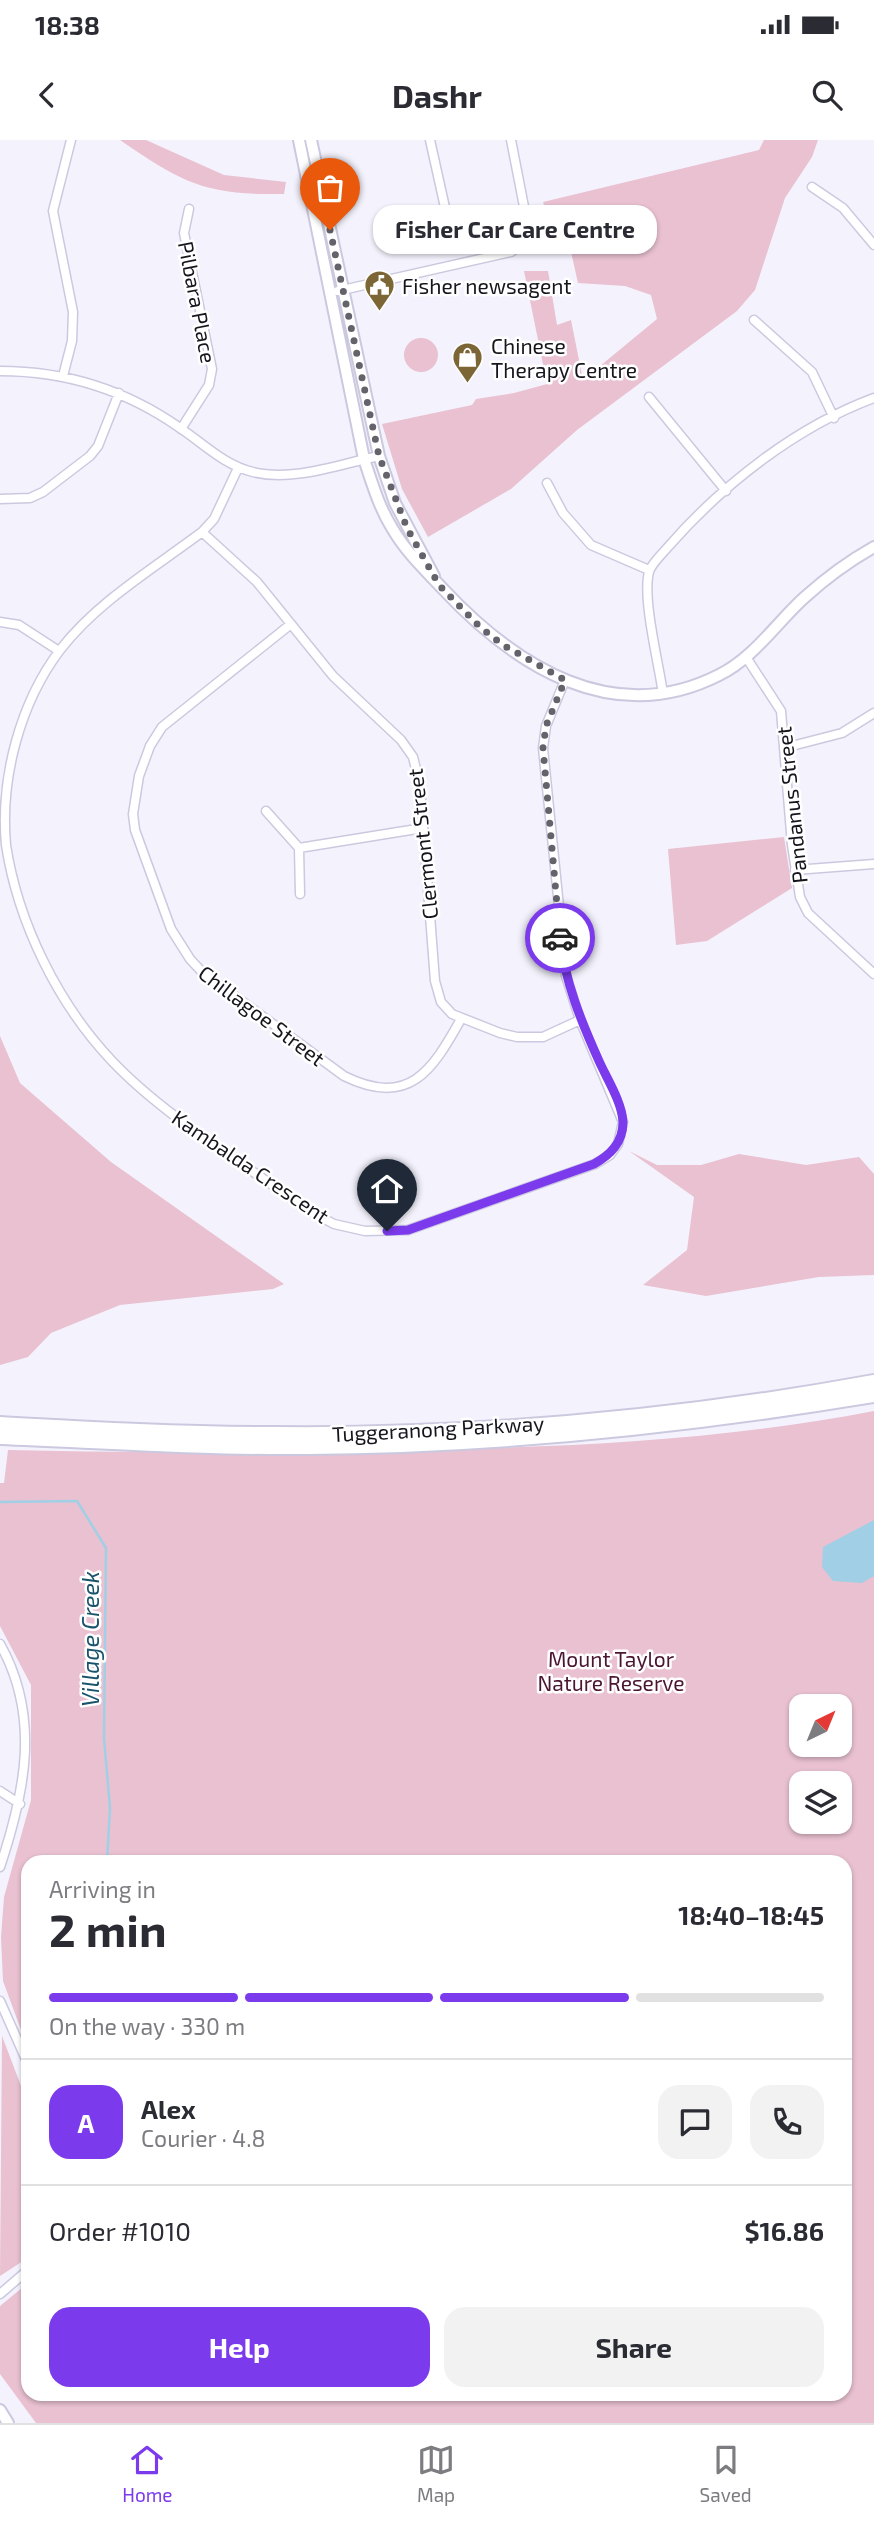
<!DOCTYPE html>
<meta charset="utf-8">
<style>
:root{--surface:#fff;--page:#f2f2f3;--text:#2b2b33;--muted:#7c7c81;--line:#e1e1e2;--accent:#7c3aed}
body{margin:0;font-family:"Exo 2",sans-serif;background:var(--page);color:var(--text);height:100vh;display:flex;flex-direction:column;font-size:26px;white-space:nowrap}
*{box-sizing:border-box;margin:0}
p{font-size:23px;color:var(--muted)}
.icon{flex:none;width:38px;height:38px;fill:none;stroke:currentColor;stroke-width:2;stroke-linecap:round;stroke-linejoin:round}
.map{position:relative;flex:1;overflow:hidden}
.sheet{position:absolute;left:21px;top:1715px;width:831px;height:546px;display:flex;flex-direction:column;background:var(--surface);border-radius:21px;box-shadow:0 2px 5px #0004}
.sheet>*{flex:none}
.needle{width:46px;rotate:43deg}
.tools{position:absolute;left:789px;top:1554px;display:grid;gap:14px}
.tools a{display:grid;place-items:center;width:63px;height:63px;border-radius:14px;background:var(--surface);box-shadow:0 2px 5px #0004;font-size:35px}
.pin{position:absolute;display:grid;place-items:center;width:60px;height:60px;color:#fff;margin:-72px -30px;border-radius:50% 50% 50% 0;rotate:-45deg;box-shadow:0 0 7px #0007}
.pin .icon{rotate:45deg}
.courier{position:absolute;display:grid;place-items:center;width:70px;height:70px;margin:-35px;border:5px solid #7c3aed;border-radius:50%;background:#fff;color:#222;box-shadow:0 2px 9px #0007}
.bubble{position:absolute;height:49px;border-radius:21px;background:var(--surface);box-shadow:0 2px 5px #0004;font-size:23px;font-weight:700;line-height:49px;text-align:center}
.overview em{font-style:normal;font-weight:700}
.overview div{display:flex;flex-direction:column-reverse}
.overview{display:flex;align-items:center;justify-content:space-between;height:119px;padding:0 28px}
h1{font-size:46px;font-weight:700;line-height:52px}
.bar{display:grid;grid-template-columns:repeat(4,1fr);gap:10px 7px;align-content:center;height:84px;padding:0 28px}
.bar i{height:9px;border-radius:5px;background:var(--line)}
.bar .on{background:var(--accent)}
.bar p{grid-column:span 4}
.line{display:flex;align-items:center;gap:18px;padding:0 28px;border-top:2px solid var(--line)}
.line div{flex:1}
.round{display:grid;place-items:center;flex:none;width:74px;height:74px;border-radius:21px;background:var(--page)}
.action{display:flex;gap:14px;margin-top:auto;padding:14px 28px}
.action a{flex:1;height:80px;border-radius:21px;background:var(--accent);color:#fff;font-size:28px;font-weight:700;line-height:80px;text-align:center}
.action a+a{background:var(--page);color:var(--text)}
.status{display:flex;justify-content:space-between;align-items:center;height:49px;padding:0 35px;background:var(--surface);direction:ltr}
.status svg{height:19px;fill:currentColor}
header{display:flex;justify-content:space-between;align-items:center;height:91px;padding:0 28px;background:var(--surface);font-size:32px;font-weight:700}
.menu{display:flex;justify-content:space-around;align-items:center;height:98px;border-top:2px solid var(--line);background:var(--surface);font-size:19px;color:var(--muted)}
.menu a{display:grid;justify-items:center;gap:4px}
.menu .on{color:var(--accent)}
.map>svg:first-child{display:block}
.green{fill:#e9c1d1;fill-rule:evenodd}
.water{fill:#a1cfe6}
.lines{fill:none;stroke-linecap:round;stroke-linejoin:round}
.stream{stroke:#a1cfe6;stroke-width:2.5}
.street-casing{stroke:#cbc9df;stroke-width:11}
.secondary-casing{stroke:#cbc9df;stroke-width:14}
.highway-casing{stroke:#cbc9df;stroke-width:18}
.street{stroke:#fff;stroke-width:8}
.secondary{stroke:#fff;stroke-width:10}
.highway{stroke:#fff;stroke-width:14}
.done{stroke:#64636b;stroke-width:7;stroke-dasharray:0 12.6}
.route{stroke:#7c3aed;stroke-width:9}
.labels{text-anchor:middle;dominant-baseline:central;stroke-width:5;stroke-linejoin:round;paint-order:stroke}
.poi-label{font-size:21px;fill:#16151d;stroke:#fff;text-anchor:start}
.street-label{font-size:21px;fill:#16151d;stroke:#fff}
.park-label{font-size:21px;fill:#4b1430;stroke:#fff}
.water-label{font-size:23px;font-style:italic;fill:#1a546c;stroke:#fff}
</style>
<div class="status"><b>18:38</b><svg viewBox="0 0 49 12"><path d="M0 12V9h3v3zM5 12V6h3v6zM10 12V3h3v9zM15 12V0h3v12zM26 1h20v11H26zM47 4h2v5h-2z"/></svg></div>
<header><svg class="icon" aria-label="back" viewBox="0 0 24 24"><path d="M15 5l-7 7 7 7"/></svg>Dashr<svg class="icon" aria-label="search" viewBox="0 0 24 24"><circle cx="10" cy="10" r="6"/><path d="M15 15l6 6"/></svg></header>
<div class="map">
<svg width="874" height="2283" viewBox="0 0 874 2283">
<rect width="100%" height="100%" fill="#f4f3fd"/>
<path class="green" d="M 120,0 L 146,0 L 224,35 L 286,42 L 284,54 C 205,55 184,44 120,0 Z
M 764,0 L 818,0 L 812,17 L 785,58 L 755,150 L 737,171 L 577,290 L 511,349 L 428,397 L 402,349 L 382,284 L 472,265 L 476,259 L 514,253 L 547,244 L 524,131 L 548,131 L 557,185 L 571,180 L 583,240 L 657,179 L 651,155 L 625,146 L 578,143 L 571,112 L 557,114 L 555,99 L 543,62 L 759,10 Z
M404 215a17 17 0 1 1 34 0a17 17 0 1 1-34 0Z
M 784,697 L 792,748 L 707,801 L 676,805 L 668,709 Z
M 0,896 L 20,943 L 111,1022 L 284,1144 L 273,1149 L 120,1165 L 51,1193 L 28,1217 L 0,1225 Z
M 629,1011 L 657,1025 L 701,1025 L 739,1014 L 806,1025 L 859,1017 L 874,1034 L 874,1135 L 819,1137 L 706,1156 L 643,1145 L 687,1110 L 694,1057 Z
M 874,1271 L 874,2283 L 36,2283 L 0,2234 L 0,2166 L 28,2143 L 28,2254 L 845,2254 L 845,1722 L 28,1722 L 28,1909 L 3,1841 L 1,1797 L 4,1757 L 31,1660 L 31,1545 L 0,1486 L 0,1343 L 4,1343 L 8,1310 C 124,1313 241,1312 357,1310 C 531,1309 703,1304 874,1271 ZM 802,1566 L 840,1566 L 840,1605 L 802,1605 ZM 802,1643 L 840,1643 L 840,1682 L 802,1682 Z
M 2,1896 L 28,1964 L 28,2109 L 23,2121 L 0,2136 Z"/>
<path class="water" d="M 874,1380 L 874,1436 L 862,1443 L 833,1441 L 822,1427 L 823,1407 Z"/>
<g class="lines">
<path class="stream" d="M 0,1362 L 77,1361 L 106,1408 L 104,1598 L 110,1668 L 107,1722"/>
<defs>
<path id="street" d="M 430,0 L 446,72
M 812,47 L 843,68 L 874,105
M 338,151 L 511,112 L 522,104 L 528,87 L 511,0
M 754,180 L 812,232 L 834,278
M 0,231 C 66,231 126,250 180,288 C 204,304 224,325 253,332 C 294,342 339,324 379,316
M 63,236 L 72,201 L 73,172 L 53,71 L 71,0
M 649,257 L 726,351
M 181,289 L 209,245 L 212,229 L 184,93 L 189,69
M 238,328 L 214,379 L 202,392 C 154,428 97,462 60,510 C 20,563 0,638 6,705 C 18,783 58,864 112,921 C 164,976 245,1024 306,1069 L 334,1084 L 365,1091 L 408,1090 L 595,1024 L 610,1015 L 618,1004 L 623,982 L 580,880 L 566,836 L 543,608 L 546,586 L 565,540
M 547,343 L 563,373 L 591,405 L 649,430
M 0,359 L 30,358 L 43,352 L 90,316 L 98,306 L 119,253
M 202,392 L 257,442 L 333,536 L 401,600 L 413,617 L 420,645 L 435,841 L 441,862 L 452,874 L 500,893 L 517,897 L 543,897 L 580,880
M 0,482 L 19,485 L 59,511
M 291,484 L 162,587 L 150,606 L 139,636 L 133,674 L 135,690 L 171,789 L 190,819 L 202,832 L 344,936 C 409,968 432,931 461,879
M 746,517 L 781,571 L 792,705 L 800,757 L 808,773 L 874,834
M 663,554 C 659,524 642,459 649,432 C 651,424 662,414 668,407 C 722,345 796,287 874,258
M 784,608 L 842,593 L 874,573
M 266,671 L 299,708 L 300,754
M 299,708 L 423,688
M 795,730 L 874,724
M 0,1504 C 41,1577 25,1652 0,1727
M 0,1651 L 20,1664
M 0,1861 L 28,1924
M 0,2154 L 28,2130"/>
<path id="secondary" d="M 299,0 L 364,319 C 372,343 379,367 392,388 C 406,412 424,429 443,449 C 515,526 613,589 719,535 C 754,518 777,482 805,457 C 826,438 849,421 874,407
M 311,0 L 379,316 L 395,363 L 434,436
M 0,2270 L 8,2283"/>
<path id="highway" d="M 0,1284 C 92,1289 183,1294 275,1294 C 475,1296 677,1278 874,1242
M 0,1297 C 102,1301 204,1308 306,1307 C 497,1306 686,1286 874,1255"/>
</defs>
<use href="#street" class="street-casing"/>
<use href="#secondary" class="secondary-casing"/>
<use href="#highway" class="highway-casing"/>
<use href="#street" class="street"/>
<use href="#secondary" class="secondary"/>
<use href="#highway" class="highway"/>
</g>
<g class="lines">
<path class="done" d="M 330,90 L 379,316 L 407,388 L 439,445 L 480,487 L 503,505 L 565,540 L 546,586 L 543,608 L 560,798"/>
<path class="route" d="M 387,1091 L 408,1090 L 594,1024 C 610,1015 623,1003 623,982 C 622,962 607,939 599,921 C 581,881 565,842 560,798"/>
</g>
<defs>
<symbol id="civic-pin" viewBox="-11 -11 22 30"><path d="M0 17L-7.5 6A9.5 9.5 0 1 1 7.5 6Z" fill="#7c6635" stroke="#fff"/><path d="M-.6-6.5H3V-4.5H.6V-3L4-1V1h2V6H-6V1h2V-1L-.6-3ZM-1.2 2.5V6h2.4V2.5Z" fill="#fff"/></symbol>
<symbol id="shop-pin" viewBox="-11 -11 22 30"><path d="M0 17L-7.5 6A9.5 9.5 0 1 1 7.5 6Z" fill="#7c6635" stroke="#fff"/><path d="M-5-2.5h2.3a2.7 3.5 0 0 1 5.4 0H5L5.5 6h-11ZM-1.5-2.5h3a1.5 2.3 0 0 0-3 0Z" fill="#fff"/></symbol>
</defs>
<g fill-rule="evenodd">
<use href="#civic-pin" x="362" y="128" width="35" height="47"/>
<use href="#shop-pin" x="450" y="200" width="35" height="47"/>
</g>
<g class="labels">
<g class="poi-label">
<text x="402" y="145">Fisher newsagent</text>
<text x="491" y="205">Chinese<tspan x="491" dy="24">Therapy Centre</tspan></text>
</g>
<g class="street-label">
<text transform="translate(198 162) rotate(79)">Pilbara Place</text>
<text transform="translate(791 665) rotate(-96)">Pandanus Street</text>
<text transform="translate(422 704) rotate(-96)">Clermont Street</text>
<text transform="translate(262 875) rotate(37)">Chillagoe Street</text>
<text transform="translate(251 1026) rotate(34)">Kambalda Crescent</text>
<text transform="translate(438 1288) rotate(-3)">Tuggeranong Parkway</text>
</g>
<g class="park-label">
<text x="611" y="1518">Mount Taylor<tspan x="611" dy="24">Nature Reserve</tspan></text>
</g>
<g class="water-label">
<text transform="translate(90 1499) rotate(-90)">Village Creek</text>
</g>
</g>
</svg>
<div class="tools">
<a><svg class="needle" viewBox="-14 -14 28 28"><path d="M0-13l5 13h-10z" fill="#e53935"/><path d="M0 13l5-13h-10z" fill="#7c7c81"/></svg></a>
<a><svg class="icon" aria-label="layers" viewBox="0 0 24 24"><path d="M12 4l9 5-9 5-9-5zM3 14l9 5 9-5"/></svg></a>
</div>
<div class="pin" style="left:330px;top:90px;background:#ea580c"><svg class="icon" aria-label="bag" viewBox="0 0 24 24"><path d="M5 8h14l-1 12H6zM9 8a3 3 0 0 1 6 0"/></svg></div>
<div class="pin" style="left:387px;top:1091px;background:#1f2937"><svg class="icon" aria-label="home" viewBox="0 0 24 24"><path d="M3 11l9-7 9 7M6 9v11h12V9"/></svg></div>
<div class="courier" style="left:560px;top:798px"><svg class="icon" aria-label="car" viewBox="0 0 24 24"><path d="M5 17H2v-5l4-1 3-4h7l3 4 3 1v5h-3M9 17h6M6 11h13"/><circle cx="7" cy="17" r="2"/><circle cx="17" cy="17" r="2"/></svg></div>
<div class="bubble" style="left:373px;top:65px;width:284px">Fisher Car Care Centre</div>
<section class="sheet">
<div class="overview"><div><h1>2 min</h1><p>Arriving in</p></div><em>18:40–18:45</em></div>
<div class="bar"><i class="on"></i><i class="on"></i><i class="on"></i><i></i><p>On the way · 330 m</p></div>
<div class="line" style="height:126px"><b class="round" style="background:var(--accent);color:#fff">A</b><div><b>Alex</b><p>Courier · 4.8</p></div><a class="round"><svg class="icon" aria-label="chat" viewBox="0 0 24 24"><path d="M4 5h16v11H9l-5 4z"/></svg></a><a class="round"><svg class="icon" aria-label="phone" viewBox="0 0 24 24"><path d="M5 4h4l2 5-3 2q2 4 5 5l2-3 5 2v4C11 20 4 13 5 4z"/></svg></a></div>
<div class="line" style="height:91px"><div>Order #1010</div><b>$16.86</b></div>
<div class="action"><a>Help</a><a>Share</a></div>
</section>
</div>
<nav class="menu">
<a class="on"><svg class="icon" aria-label="home" viewBox="0 0 24 24"><path d="M3 11l9-7 9 7M6 9v11h12V9"/></svg>Home</a>
<a><svg class="icon" aria-label="map" viewBox="0 0 24 24"><path d="M3 6l6-2 6 2 6-2v14l-6 2-6-2-6 2zM9 4v14M15 6v14"/></svg>Map</a>
<a><svg class="icon" aria-label="saved" viewBox="0 0 24 24"><path d="M7 4h10v16l-5-4-5 4z"/></svg>Saved</a>
</nav>
